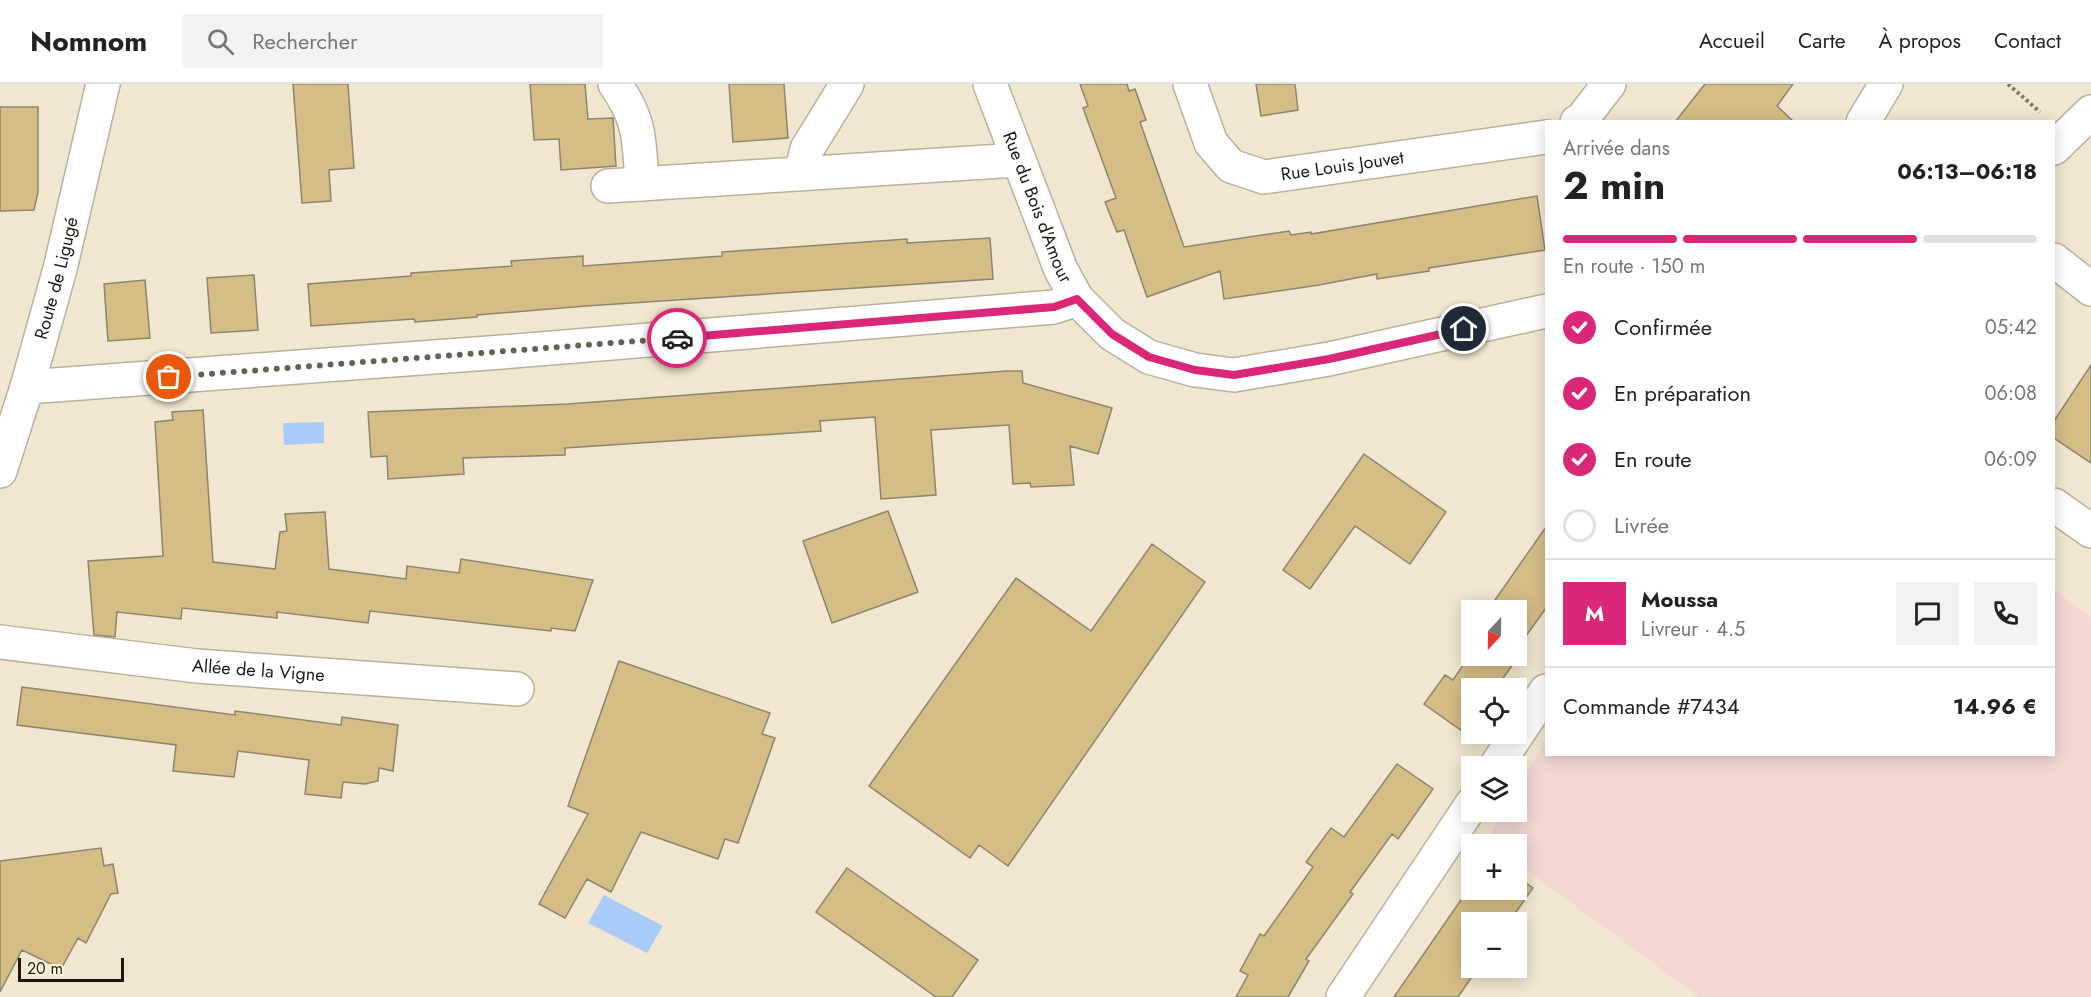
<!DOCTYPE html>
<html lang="fr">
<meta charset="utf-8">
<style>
:root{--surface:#fff;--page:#f2f2f2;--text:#222;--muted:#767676;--line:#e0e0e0;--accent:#db2777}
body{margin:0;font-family:Jost,sans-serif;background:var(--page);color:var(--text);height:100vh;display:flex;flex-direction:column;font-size:22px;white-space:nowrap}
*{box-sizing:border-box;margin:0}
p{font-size:20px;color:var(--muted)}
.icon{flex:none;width:33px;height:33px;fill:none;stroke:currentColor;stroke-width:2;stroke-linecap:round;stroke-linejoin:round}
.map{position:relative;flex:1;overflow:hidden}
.details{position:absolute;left:1545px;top:36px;width:510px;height:636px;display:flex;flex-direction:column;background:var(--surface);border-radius:0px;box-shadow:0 3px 15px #0003}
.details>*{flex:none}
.needle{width:39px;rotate:202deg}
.controls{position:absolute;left:1461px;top:516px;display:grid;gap:12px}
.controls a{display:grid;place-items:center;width:66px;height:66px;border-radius:0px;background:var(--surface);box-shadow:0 3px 15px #0003;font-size:30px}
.scale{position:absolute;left:18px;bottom:15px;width:106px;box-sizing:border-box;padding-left:6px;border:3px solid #1d1911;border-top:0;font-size:16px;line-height:21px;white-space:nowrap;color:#1d1911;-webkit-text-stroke:4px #fff5df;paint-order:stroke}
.pin{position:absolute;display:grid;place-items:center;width:51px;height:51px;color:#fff;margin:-26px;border:3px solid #fff;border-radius:50%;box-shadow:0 2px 6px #0007}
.courier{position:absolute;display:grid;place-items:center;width:60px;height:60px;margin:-30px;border:4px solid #db2777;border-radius:50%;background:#fff;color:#222;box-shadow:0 2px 8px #0007}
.head em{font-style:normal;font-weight:700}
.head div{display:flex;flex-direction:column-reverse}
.head{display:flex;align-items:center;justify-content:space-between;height:102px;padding:0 18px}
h1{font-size:39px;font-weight:700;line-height:45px}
.bar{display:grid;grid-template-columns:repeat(4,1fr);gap:9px 6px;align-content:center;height:72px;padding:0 18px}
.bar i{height:8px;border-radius:4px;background:var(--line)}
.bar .current{background:var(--accent)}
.bar p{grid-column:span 4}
.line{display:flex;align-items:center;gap:15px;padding:0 18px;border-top:2px solid var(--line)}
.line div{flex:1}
.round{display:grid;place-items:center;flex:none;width:63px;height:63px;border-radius:0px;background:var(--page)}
ol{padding:0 18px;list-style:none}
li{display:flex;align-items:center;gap:18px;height:66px}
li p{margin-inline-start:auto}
li .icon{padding:6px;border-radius:50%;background:var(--accent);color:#fff;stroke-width:4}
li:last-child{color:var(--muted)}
li i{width:33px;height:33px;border:3px solid var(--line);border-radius:50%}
header{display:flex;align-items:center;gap:36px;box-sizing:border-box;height:84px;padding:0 30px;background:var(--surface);border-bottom:2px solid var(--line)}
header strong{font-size:28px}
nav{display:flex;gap:33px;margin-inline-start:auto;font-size:21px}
.search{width:420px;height:54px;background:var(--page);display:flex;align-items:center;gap:15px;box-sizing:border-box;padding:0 21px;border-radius:0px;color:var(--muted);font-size:22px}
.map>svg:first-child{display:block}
.industrial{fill:#f2d7d3}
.water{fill:#a9cbfa}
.building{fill:#d5bd86;stroke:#8e8571;stroke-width:1.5}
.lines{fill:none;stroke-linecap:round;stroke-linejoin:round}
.street-casing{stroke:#bab19c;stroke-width:36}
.secondary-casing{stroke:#bab19c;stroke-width:36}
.path{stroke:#817a6c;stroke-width:4;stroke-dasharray:3 3;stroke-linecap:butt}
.street{stroke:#fff;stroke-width:33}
.secondary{stroke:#fff;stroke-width:33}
.done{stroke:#676154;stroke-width:6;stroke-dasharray:0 10.8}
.route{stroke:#db2777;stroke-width:8}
.labels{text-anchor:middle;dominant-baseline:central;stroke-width:4.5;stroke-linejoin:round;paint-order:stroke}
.street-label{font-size:18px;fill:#1d1911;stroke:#fff5df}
</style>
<header>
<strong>Nomnom</strong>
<div class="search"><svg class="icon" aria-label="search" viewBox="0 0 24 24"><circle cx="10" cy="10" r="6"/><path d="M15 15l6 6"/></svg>Rechercher</div>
<nav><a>Accueil</a><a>Carte</a><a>À propos</a><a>Contact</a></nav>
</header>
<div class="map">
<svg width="2091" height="913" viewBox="0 0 2091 913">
<rect width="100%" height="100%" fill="#f1e7d1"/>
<path class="industrial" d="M 2054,506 L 2091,533 L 2091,913 L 1699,913 L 1517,779 L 1516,760 L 1491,760 L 1486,757 L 1503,728 L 1516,728 L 1517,706 L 1546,656 L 1546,670 L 2054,670 Z"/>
<path class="water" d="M 324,338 L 324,359 L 284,361 L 283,339 Z
M 604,811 L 663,842 L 647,869 L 588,839 Z"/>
<path class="building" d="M 293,0 L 348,0 L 354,84 L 329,86 L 331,117 L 302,119 Z
M 530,0 L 585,0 L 588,35 L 613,34 L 616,82 L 561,86 L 559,55 L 534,56 Z
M 729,0 L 784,0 L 788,54 L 733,58 Z
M 1080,0 L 1127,0 L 1129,7 L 1135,5 L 1146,36 L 1140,38 L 1184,163 L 1289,147 L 1291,151 L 1311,148 L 1311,150 L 1537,112 L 1545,166 L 1429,184 L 1429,187 L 1377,195 L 1377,190 L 1319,201 L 1224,215 L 1220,187 L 1147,213 L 1124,146 L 1117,148 L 1105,118 L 1116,114 L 1083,24 L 1088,22 Z
M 1256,0 L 1295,0 L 1298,26 L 1261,32 Z
M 1705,0 L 1793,0 L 1777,22 L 1794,38 L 1675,38 Z
M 0,23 L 38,23 L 38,108 L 34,126 L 0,127 Z
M 990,154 L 993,195 L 586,222 L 477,231 L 477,233 L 415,238 L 414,235 L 311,242 L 308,200 L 411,192 L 411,189 L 512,182 L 511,177 L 583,172 L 583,182 L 722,172 L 722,168 L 907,155 L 907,159 Z
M 254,191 L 258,246 L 211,249 L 207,194 Z
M 145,196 L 150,254 L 108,257 L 104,200 Z
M 2091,281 L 2091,379 L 2054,354 L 2054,337 Z
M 1007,287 L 1022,287 L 1023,299 L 1112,324 L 1098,370 L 1070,362 L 1074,401 L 1031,403 L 1030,399 L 1013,400 L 1009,341 L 931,346 L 936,411 L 881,415 L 875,333 L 820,337 L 821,347 L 565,364 L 565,371 L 463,374 L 464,390 L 388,395 L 387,372 L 371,373 L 368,328 L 568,320 Z
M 203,326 L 213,478 L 275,485 L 280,448 L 287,447 L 285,430 L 325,428 L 329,485 L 406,495 L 407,482 L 459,489 L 461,475 L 593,496 L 575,547 L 551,544 L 551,547 L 370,527 L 368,539 L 277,528 L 277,534 L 182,524 L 181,535 L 117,528 L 115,553 L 94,551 L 88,477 L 163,472 L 155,338 L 173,336 L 172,328 Z
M 1364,370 L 1446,428 L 1410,480 L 1355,442 L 1310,505 L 1283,486 Z
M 888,427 L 918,508 L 832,539 L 803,457 Z
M 1546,443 L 1546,524 L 1516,566 L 1516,526 L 1488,526 Z
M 1152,460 L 1205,498 L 1008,782 L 979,761 L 970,774 L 869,702 L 1016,494 L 1091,547 Z
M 1472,568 L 1472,572 L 1513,572 L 1516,576 L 1496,604 L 1472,604 L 1472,654 L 1424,620 L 1445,591 L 1453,596 Z
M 619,577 L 770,629 L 762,650 L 775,654 L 738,759 L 725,755 L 718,775 L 641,748 L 611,808 L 587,795 L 565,834 L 539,820 L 588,730 L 568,722 Z
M 22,603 L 235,631 L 235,627 L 341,641 L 342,633 L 398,641 L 393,687 L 379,684 L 378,697 L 365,700 L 343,698 L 341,714 L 305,710 L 309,676 L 238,667 L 234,693 L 173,687 L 176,661 L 17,641 Z
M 1397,680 L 1433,705 L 1398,755 L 1392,750 L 1350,808 L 1353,810 L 1306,875 L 1309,877 L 1288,913 L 1236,913 L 1248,891 L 1240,887 L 1260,850 L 1264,852 L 1313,783 L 1306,778 L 1331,744 L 1344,753 Z
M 101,764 L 104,782 L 113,780 L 118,809 L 111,810 L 86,859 L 78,854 L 61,885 L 22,866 L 0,908 L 0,777 Z
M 847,784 L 978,876 L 952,913 L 936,913 L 816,828 Z
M 1516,792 L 1533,804 L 1509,838 L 1472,838 L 1472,884 L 1478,884 L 1458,913 L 1394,913 L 1472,800 L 1472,806 L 1516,806 Z"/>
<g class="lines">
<defs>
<g id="street">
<path d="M 615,0 C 641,37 639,56 642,100"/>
<path id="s1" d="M 990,0 L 1061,186 L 1077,215 L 1112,250 L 1149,273 L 1195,286 L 1234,291 L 1329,275 L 1546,227"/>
<path id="s2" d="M 1190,0 L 1211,59 L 1231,82 L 1264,93 L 1546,53"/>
<path d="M 1577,38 L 1582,35 L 1609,0"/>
<path d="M 1863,38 L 1886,0"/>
<path d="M 2054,64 L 2091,28"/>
<path d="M 801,89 L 807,65 L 847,0"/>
<path d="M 608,102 L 1018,76"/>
<path d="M 2054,176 L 2091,205"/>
<path d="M 27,303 L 502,268 L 1054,223 L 1077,215"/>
<path d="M 2054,421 L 2091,447"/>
<path id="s3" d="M 0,558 L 197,582 L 517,605"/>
<path d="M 1496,682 L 1546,607"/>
<path d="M 1343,913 L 1472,720"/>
</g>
<g id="secondary">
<path id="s4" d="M 0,387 L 27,303 L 60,185 L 103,0"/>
</g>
</defs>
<use href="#street" class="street-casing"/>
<use href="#secondary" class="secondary-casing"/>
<path class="path" d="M 2008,0 L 2040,28"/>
<use href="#street" class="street"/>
<use href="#secondary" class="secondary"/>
</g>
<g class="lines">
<path class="done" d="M 169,293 L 677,254"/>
<path class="route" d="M 677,254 L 1054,223 L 1077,215 L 1112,250 L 1149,273 L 1195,286 L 1234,291 L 1329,275 L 1464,245"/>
</g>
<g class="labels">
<g class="street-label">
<text stroke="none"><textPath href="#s2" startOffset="207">Rue Louis Jouvet</textPath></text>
<text stroke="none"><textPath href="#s1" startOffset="132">Rue du Bois d'Amour</textPath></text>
<text stroke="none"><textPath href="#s4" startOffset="201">Route de Ligugé</textPath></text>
<text stroke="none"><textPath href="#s3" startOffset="260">Allée de la Vigne</textPath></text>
</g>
</g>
</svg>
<div class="controls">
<a><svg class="needle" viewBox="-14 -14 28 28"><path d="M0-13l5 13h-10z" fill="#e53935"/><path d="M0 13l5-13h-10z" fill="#767676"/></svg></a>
<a><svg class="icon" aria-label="locate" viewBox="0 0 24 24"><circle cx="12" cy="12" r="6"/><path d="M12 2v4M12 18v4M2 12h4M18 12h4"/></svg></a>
<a><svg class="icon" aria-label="layers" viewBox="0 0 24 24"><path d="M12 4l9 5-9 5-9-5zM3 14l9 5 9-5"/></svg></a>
<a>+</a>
<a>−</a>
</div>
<div class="scale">20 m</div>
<div class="pin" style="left:169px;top:293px;background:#ea580c"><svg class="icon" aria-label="bag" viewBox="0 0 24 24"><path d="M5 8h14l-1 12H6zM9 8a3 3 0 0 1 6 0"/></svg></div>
<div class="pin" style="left:1464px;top:245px;background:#1f2937"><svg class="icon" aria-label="home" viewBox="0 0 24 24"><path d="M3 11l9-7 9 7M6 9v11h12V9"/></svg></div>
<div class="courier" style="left:677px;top:254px"><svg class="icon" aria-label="car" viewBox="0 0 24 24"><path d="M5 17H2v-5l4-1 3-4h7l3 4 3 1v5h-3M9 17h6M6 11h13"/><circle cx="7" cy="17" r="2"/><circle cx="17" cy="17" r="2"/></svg></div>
<section class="details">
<div class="head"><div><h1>2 min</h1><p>Arrivée dans</p></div><em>06:13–06:18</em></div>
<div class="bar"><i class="current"></i><i class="current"></i><i class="current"></i><i></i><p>En route · 150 m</p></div>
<ol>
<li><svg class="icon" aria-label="check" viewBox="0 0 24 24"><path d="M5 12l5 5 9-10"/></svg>Confirmée<p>05:42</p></li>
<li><svg class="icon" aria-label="check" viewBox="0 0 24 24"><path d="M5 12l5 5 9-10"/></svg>En préparation<p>06:08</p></li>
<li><svg class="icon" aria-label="check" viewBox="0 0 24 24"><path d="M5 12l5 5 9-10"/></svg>En route<p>06:09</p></li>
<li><i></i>Livrée</li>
</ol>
<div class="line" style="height:108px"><b class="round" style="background:var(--accent);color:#fff">M</b><div><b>Moussa</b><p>Livreur · 4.5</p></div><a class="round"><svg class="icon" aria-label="chat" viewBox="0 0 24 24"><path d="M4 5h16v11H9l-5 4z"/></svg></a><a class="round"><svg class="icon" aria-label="phone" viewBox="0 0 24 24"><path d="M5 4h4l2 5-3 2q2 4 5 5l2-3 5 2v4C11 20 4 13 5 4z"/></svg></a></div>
<div class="line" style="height:78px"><div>Commande #7434</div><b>14.96 €</b></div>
</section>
</div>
